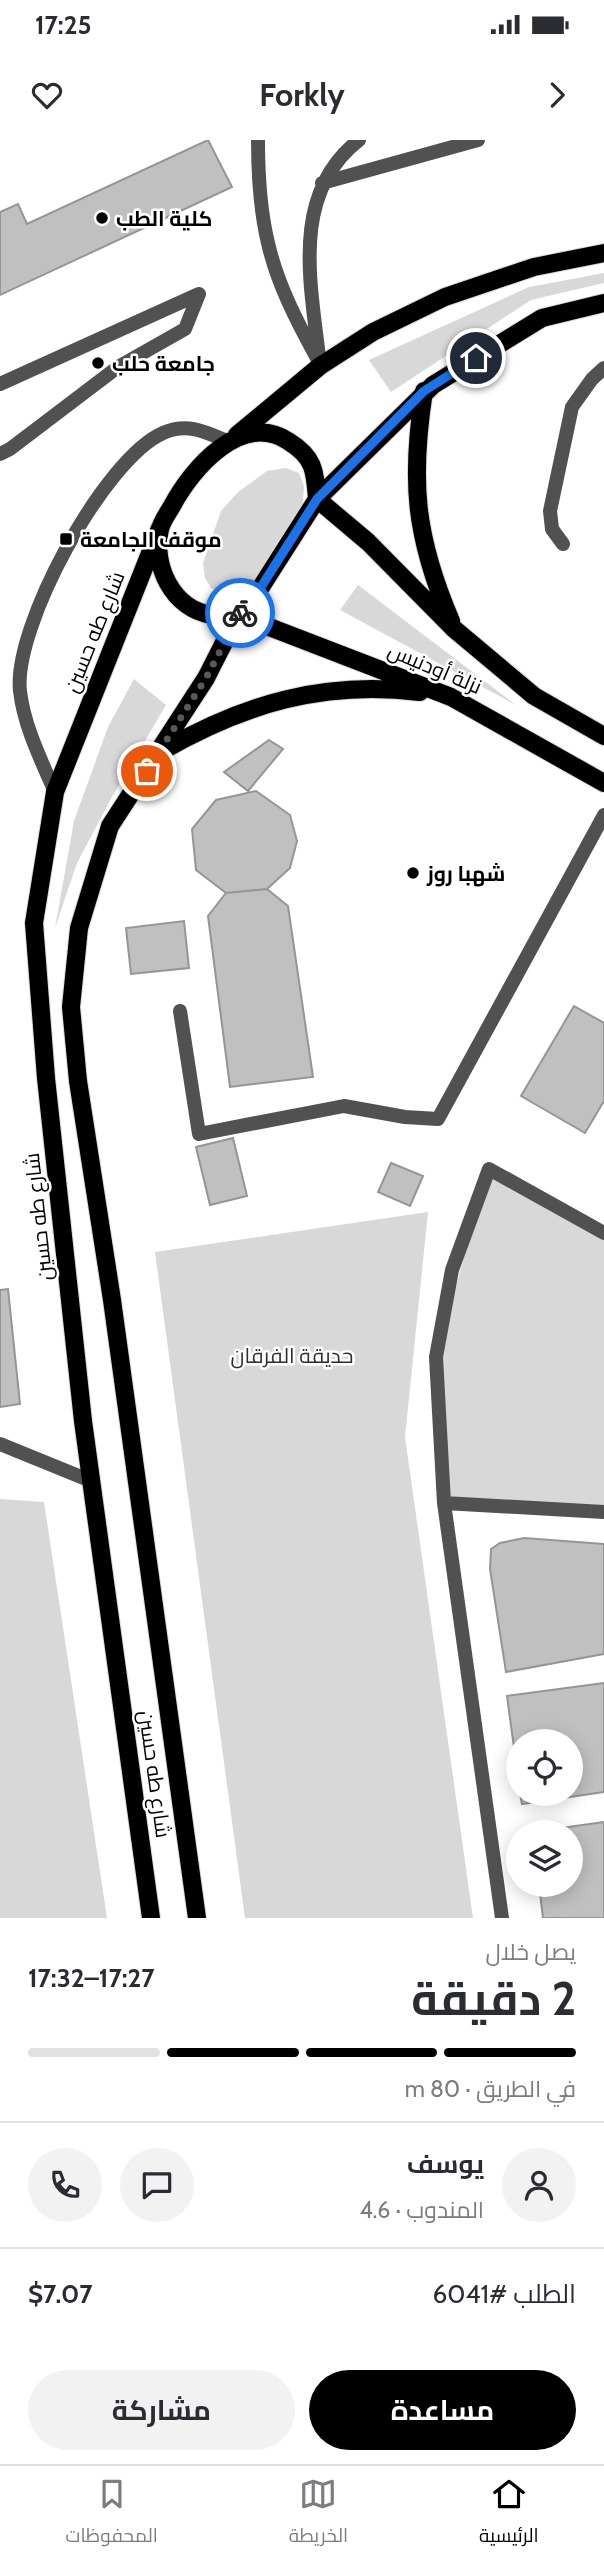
<!DOCTYPE html>
<html lang="ar">
<meta charset="utf-8">
<style>
:root{--surface:#fff;--page:#f2f2f3;--text:#2b2b33;--muted:#7c7c81;--line:#e1e1e2;--accent:#000}
body{margin:0;font-family:Cabin,Cairo,sans-serif;background:var(--page);color:var(--text);direction:rtl;height:100vh;display:flex;flex-direction:column;font-size:26px;white-space:nowrap}
*{box-sizing:border-box;margin:0}
p{font-size:23px;color:var(--muted)}
.icon{flex:none;width:38px;height:38px;fill:none;stroke:currentColor;stroke-width:2;stroke-linecap:round;stroke-linejoin:round}
.map{position:relative;height:1778px;overflow:hidden;direction:ltr}
.sheet{display:flex;flex-direction:column;background:var(--surface);flex:1}
.sheet>*{flex:none}
.controls{position:absolute;left:506px;top:1589px;display:grid;gap:14px}
.controls a{display:grid;place-items:center;width:77px;height:77px;border-radius:50%;background:var(--surface);box-shadow:0 4px 18px #0003;font-size:35px}
.pin{position:absolute;display:grid;place-items:center;width:60px;height:60px;color:#fff;margin:-30px;border:4px solid #fff;border-radius:50%;box-shadow:0 2px 7px #0007}
.courier{position:absolute;display:grid;place-items:center;width:70px;height:70px;margin:-35px;border:5px solid #1a73e8;border-radius:50%;background:#fff;color:#222;box-shadow:0 2px 9px #0007}
.headline em{font-style:normal;font-weight:700}
.headline div{display:flex;flex-direction:column-reverse}
.headline{display:flex;align-items:center;justify-content:space-between;height:119px;padding:0 28px}
h1{font-size:46px;font-weight:700;line-height:52px}
.bar{display:grid;grid-template-columns:repeat(4,1fr);gap:10px 7px;align-content:center;height:84px;padding:0 28px}
.bar i{height:9px;border-radius:5px;background:var(--line)}
.bar .on{background:var(--accent)}
.bar p{grid-column:span 4}
.line{display:flex;align-items:center;gap:18px;padding:0 28px;border-top:2px solid var(--line)}
.line div{flex:1}
.round{display:grid;place-items:center;flex:none;width:74px;height:74px;border-radius:37px;background:var(--page)}
.action{display:flex;gap:14px;margin-top:auto;padding:14px 28px}
.action a{flex:1;height:80px;border-radius:42px;background:var(--accent);color:#fff;font-size:28px;font-weight:700;line-height:80px;text-align:center}
.action a+a{background:var(--page);color:var(--text)}
.status{display:flex;justify-content:space-between;align-items:center;height:49px;padding:0 35px;background:var(--surface);direction:ltr}
.status svg{height:19px;fill:currentColor}
header{display:flex;justify-content:space-between;align-items:center;height:91px;padding:0 28px;background:var(--surface);font-size:32px;font-weight:700}
.menu{display:flex;justify-content:space-around;align-items:center;height:98px;border-top:2px solid var(--line);background:var(--surface);font-size:19px;color:var(--muted)}
.menu a{display:grid;justify-items:center;gap:4px}
.menu .on{color:var(--accent)}
.map>svg:first-child{display:block}
.green{fill:#d8d8d8}
.building{fill:#c0c0c0;stroke:#959595;stroke-width:2}
.lines{fill:none;stroke-linecap:round;stroke-linejoin:round}
.primary-casing{stroke:#dbdbdb;stroke-width:20}
.service{stroke:#515151;stroke-width:14}
.pedestrian{stroke:#515151;stroke-width:14}
.minor{stroke:#515151;stroke-width:14}
.primary{stroke:#000;stroke-width:18}
.done{stroke:#595959;stroke-width:7;stroke-dasharray:0 12.6}
.route{stroke:#1a73e8;stroke-width:9}
.poi-dot{fill:#000;stroke:#fff;stroke-width:2.5}
.labels{text-anchor:middle;dominant-baseline:central;stroke-width:5;stroke-linejoin:round;paint-order:stroke}
.poi-label{font-size:21px;font-weight:bold;fill:#000;stroke:#fff;text-anchor:start}
.street-label{font-size:21px;fill:#000;stroke:#fff}
.park-label{font-size:21px;fill:#2f2f2f;stroke:#fff}
</style>
<div class="status"><b>17:25</b><svg viewBox="0 0 49 12"><path d="M0 12V9h3v3zM5 12V6h3v6zM10 12V3h3v9zM15 12V0h3v12zM26 1h20v11H26zM47 4h2v5h-2z"/></svg></div>
<header><svg class="icon" aria-label="forward" viewBox="0 0 24 24"><path d="M9 5l7 7-7 7"/></svg>Forkly<svg class="icon" aria-label="heart" viewBox="0 0 24 24"><path d="M12 20l-8-8c-3-5 5-10 8-4 3-6 11-1 8 4z"/></svg></header>
<div class="map">
<svg width="604" height="1778" viewBox="0 0 604 1778">
<rect width="100%" height="100%" fill="#fff"/>
<path class="green" d="M 604,133 L 604,143 L 531,160 L 391,252 L 369,220 L 529,147 Z
M 286,328 L 299,333 L 304,346 L 302,379 L 271,435 L 248,447 L 226,453 L 211,448 L 205,438 L 203,423 L 221,371 L 238,352 L 267,331 Z
M 358,445 L 516,565 L 340,470 Z
M 134,539 L 166,565 L 112,657 L 77,723 L 55,788 L 74,681 L 108,587 Z
M 489,1029 L 604,1093 L 604,1372 L 444,1363 L 436,1217 Z
M 428,1072 L 405,1297 L 473,1778 L 245,1778 L 155,1112 Z
M 0,1359 L 44,1362 L 107,1778 L 0,1778 Z"/>
<path class="building" d="M 208,0 L 232,47 L 0,155 L 0,72 L 18,64 L 27,84 Z
M 269,600 L 283,609 L 248,651 L 224,632 Z
M 256,651 L 290,675 L 297,701 L 290,728 L 267,749 L 226,753 L 196,730 L 192,689 L 216,660 Z
M 267,749 L 288,766 L 313,937 L 230,947 L 208,776 L 226,753 Z
M 184,781 L 189,828 L 131,834 L 126,788 Z
M 574,866 L 604,883 L 604,961 L 585,993 L 521,956 Z
M 233,998 L 247,1056 L 210,1065 L 196,1007 Z
M 391,1023 L 423,1036 L 410,1066 L 378,1052 Z
M 8,1149 L 20,1264 L 0,1267 L 0,1150 Z
M 524,1398 L 604,1404 L 604,1514 L 506,1532 L 490,1429 L 491,1409 L 500,1403 Z
M 604,1543 L 604,1652 L 522,1664 L 520,1654 L 570,1654 L 570,1601 L 518,1601 L 518,1637 L 507,1556 Z
M 604,1682 L 604,1778 L 543,1778 L 539,1745 L 570,1745 L 570,1692 L 532,1692 Z"/>
<g class="lines">
<defs>
<path id="primary" d="M 424,251 C 410,341 415,397 451,481
M 237,295 L 320,226 L 373,192 L 445,157 L 534,127 L 604,113
M 317,359 C 315,330 314,317 288,301 C 242,271 192,328 172,366 C 168,373 162,381 160,389 C 152,425 172,469 212,475 C 220,477 230,475 238,475 L 451,557 L 604,643
M 317,359 L 368,402 L 453,488 L 534,556 L 604,596
M 162,611 C 244,564 324,540 420,552
M 151,1778 L 83,1281 L 46,938 L 34,783 L 55,652 L 160,388
M 197,1778 L 112,1160 L 78,941 L 71,867 L 79,788 L 110,686 L 206,538 L 238,475 L 261,447 L 317,359 L 433,245 L 542,178 L 604,163"/>
</defs>
<use href="#primary" class="primary-casing"/>
<path class="service" d="M 258,0 C 258,34 260,70 268,103 C 277,143 297,182 317,218
M 322,43 L 478,0
M 320,226 C 312,149 288,55 359,0
M 563,404 L 552,389 L 550,371 L 572,267 L 592,239 L 604,228
M 55,652 C 41,620 24,586 20,551 C 13,487 104,319 163,293 C 188,282 206,292 229,302
M 180,871 L 199,994 L 344,966 L 405,977 L 438,979 L 604,675
M 0,1304 L 91,1341"/>
<path class="pedestrian" d="M 0,244 L 199,154
M 0,314 L 10,309 L 118,227 L 185,189 L 199,154"/>
<path class="minor" d="M 444,1363 L 604,1372
M 502,1778 L 444,1363 L 436,1217 L 452,1130 L 489,1029 L 604,1093"/>
<use href="#primary" class="primary"/>
</g>
<g class="lines">
<path class="done" d="M 147,631 L 206,538 L 240,473"/>
<path class="route" d="M 240,473 L 261,447 L 317,359 L 424,251 L 476,218"/>
</g>
<g class="poi-dot">
<circle cx="102" cy="78" r="7"/>
<circle cx="98" cy="223" r="7"/>
<rect x="59" y="392" width="14" height="14" rx="3.5"/>
<circle cx="413" cy="733" r="7"/>
</g>
<g class="labels">
<g class="poi-label">
<text x="116" y="78">كلية الطب</text>
<text x="112" y="223">جامعة حلب</text>
<text x="80" y="399">موقف الجامعة</text>
<text x="427" y="733">شهبا روز</text>
</g>
<g class="street-label">
<text transform="translate(94 492) rotate(-68)">شارع طه حسين</text>
<text transform="translate(435 528) rotate(23)">نزلة أودنيس</text>
<text transform="translate(38 1077) rotate(-96)">شارع طه حسين</text>
<text transform="translate(155 1634) rotate(82)">شارع طه حسين</text>
</g>
<g class="park-label">
<text x="292" y="1215">حديقة الفرقان</text>
</g>
</g>
</svg>
<div class="controls">
<a><svg class="icon" aria-label="locate" viewBox="0 0 24 24"><circle cx="12" cy="12" r="6"/><path d="M12 2v4M12 18v4M2 12h4M18 12h4"/></svg></a>
<a><svg class="icon" aria-label="layers" viewBox="0 0 24 24"><path d="M12 4l9 5-9 5-9-5zM3 14l9 5 9-5"/></svg></a>
</div>
<div class="pin" style="left:147px;top:631px;background:#ea580c"><svg class="icon" aria-label="bag" viewBox="0 0 24 24"><path d="M5 8h14l-1 12H6zM9 8a3 3 0 0 1 6 0"/></svg></div>
<div class="pin" style="left:476px;top:218px;background:#1f2937"><svg class="icon" aria-label="home" viewBox="0 0 24 24"><path d="M3 11l9-7 9 7M6 9v11h12V9"/></svg></div>
<div class="courier" style="left:240px;top:473px"><svg class="icon" aria-label="bike" viewBox="0 0 24 24"><circle cx="6" cy="16" r="4"/><circle cx="18" cy="16" r="4"/><path d="M6 16l4-8h5l3 8M10 8l3 8H6M13 5h3"/></svg></div>
</div>
<section class="sheet">
<div class="headline"><div><h1>2 دقيقة</h1><p>يصل خلال</p></div><em>17:27–17:32</em></div>
<div class="bar"><i class="on"></i><i class="on"></i><i class="on"></i><i></i><p>في الطريق · 80 m</p></div>
<div class="line" style="height:126px"><a class="round"><svg class="icon" aria-label="person" viewBox="0 0 24 24"><circle cx="12" cy="8" r="4"/><path d="M4 21q1-7 8-7t8 7"/></svg></a><div><b>يوسف</b><p>المندوب · 4.6</p></div><a class="round"><svg class="icon" aria-label="chat" viewBox="0 0 24 24"><path d="M4 5h16v11H9l-5 4z"/></svg></a><a class="round"><svg class="icon" aria-label="phone" viewBox="0 0 24 24"><path d="M5 4h4l2 5-3 2q2 4 5 5l2-3 5 2v4C11 20 4 13 5 4z"/></svg></a></div>
<div class="line" style="height:91px"><div>الطلب #6041</div><b>$7.07</b></div>
<div class="action"><a>مساعدة</a><a>مشاركة</a></div>
</section>
<nav class="menu">
<a class="on"><svg class="icon" aria-label="home" viewBox="0 0 24 24"><path d="M3 11l9-7 9 7M6 9v11h12V9"/></svg>الرئيسية</a>
<a><svg class="icon" aria-label="map" viewBox="0 0 24 24"><path d="M3 6l6-2 6 2 6-2v14l-6 2-6-2-6 2zM9 4v14M15 6v14"/></svg>الخريطة</a>
<a><svg class="icon" aria-label="saved" viewBox="0 0 24 24"><path d="M7 4h10v16l-5-4-5 4z"/></svg>المحفوظات</a>
</nav>
